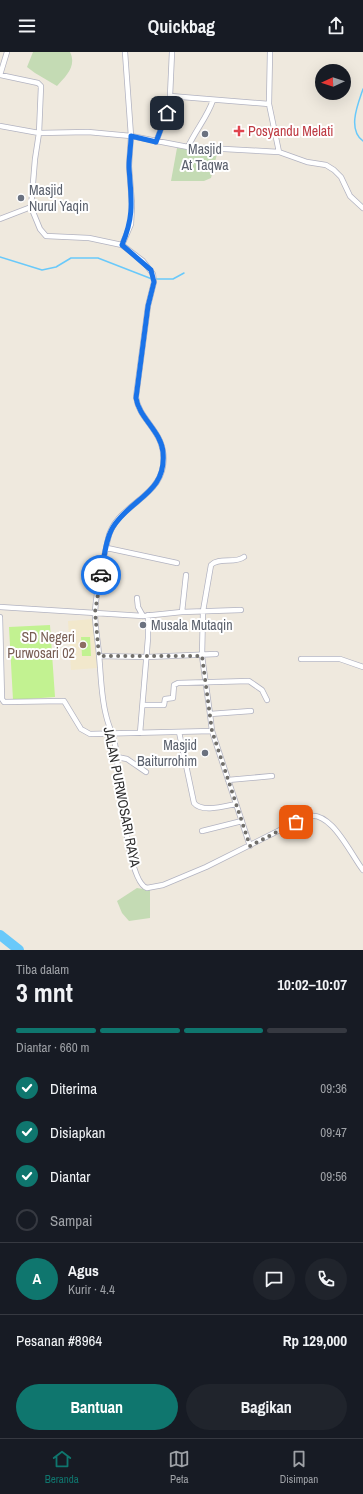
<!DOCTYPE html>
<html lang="id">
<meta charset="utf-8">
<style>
:root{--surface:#171b24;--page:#20242c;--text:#f1f3f6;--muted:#9ea1a6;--line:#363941;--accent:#0f766e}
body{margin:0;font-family:"Archivo Narrow",sans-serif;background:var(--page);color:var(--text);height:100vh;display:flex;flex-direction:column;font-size:15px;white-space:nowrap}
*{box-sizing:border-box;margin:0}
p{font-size:13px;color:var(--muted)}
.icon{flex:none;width:22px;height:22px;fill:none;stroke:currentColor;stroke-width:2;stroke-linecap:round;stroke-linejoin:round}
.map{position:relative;height:898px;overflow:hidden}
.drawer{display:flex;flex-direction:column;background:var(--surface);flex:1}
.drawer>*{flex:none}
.needle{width:26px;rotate:267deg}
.tools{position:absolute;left:315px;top:12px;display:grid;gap:8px}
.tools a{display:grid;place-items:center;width:36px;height:36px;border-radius:50%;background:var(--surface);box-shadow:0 4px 16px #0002;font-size:20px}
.pin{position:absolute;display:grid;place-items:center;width:34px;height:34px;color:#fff;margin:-17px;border-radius:8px;box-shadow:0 2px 6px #0006}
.courier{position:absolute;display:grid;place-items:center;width:40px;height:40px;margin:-20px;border:3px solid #1a73e8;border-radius:50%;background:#fff;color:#222;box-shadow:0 1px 5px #0007}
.head em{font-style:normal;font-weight:700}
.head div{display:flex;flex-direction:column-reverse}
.head{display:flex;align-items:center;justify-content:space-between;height:68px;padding:0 16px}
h1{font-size:26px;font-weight:700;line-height:30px}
.bar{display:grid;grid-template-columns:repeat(4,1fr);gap:6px 4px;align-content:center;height:48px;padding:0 16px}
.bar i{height:5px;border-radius:3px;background:var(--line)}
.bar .active{background:var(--accent)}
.bar p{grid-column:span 4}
.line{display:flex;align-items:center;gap:10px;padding:0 16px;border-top:1px solid var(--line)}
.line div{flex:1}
.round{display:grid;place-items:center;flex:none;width:42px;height:42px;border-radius:21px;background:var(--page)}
ol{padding:0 16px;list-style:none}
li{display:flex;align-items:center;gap:12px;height:44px}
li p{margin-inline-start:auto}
li .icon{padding:4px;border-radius:50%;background:var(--accent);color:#fff;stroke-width:4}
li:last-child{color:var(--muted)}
li i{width:22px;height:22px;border:2px solid var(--line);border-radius:50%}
.primary-button{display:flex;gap:8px;margin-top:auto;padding:8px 16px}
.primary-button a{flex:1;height:46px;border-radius:24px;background:var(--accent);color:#fff;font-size:16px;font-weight:700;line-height:46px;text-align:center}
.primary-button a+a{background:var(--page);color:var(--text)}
header{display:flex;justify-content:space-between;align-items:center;height:52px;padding:0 16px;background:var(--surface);font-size:18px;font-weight:700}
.tab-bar{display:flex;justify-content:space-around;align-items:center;height:56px;border-top:1px solid var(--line);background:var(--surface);font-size:11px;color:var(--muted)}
.tab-bar a{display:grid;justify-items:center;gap:2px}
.tab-bar .active{color:var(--accent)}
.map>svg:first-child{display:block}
.education{fill:#f2e8cc}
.cemetery{fill:#c4dbb4}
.pitch{fill:#c2f291}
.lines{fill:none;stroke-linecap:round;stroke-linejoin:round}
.stream{stroke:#69c9fa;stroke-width:1.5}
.river{stroke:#69c9fa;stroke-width:10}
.minor-casing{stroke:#b2b3c1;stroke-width:6}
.minor{stroke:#fff;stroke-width:4.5}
.done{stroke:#716f6b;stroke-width:4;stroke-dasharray:0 7.2}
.route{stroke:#1a73e8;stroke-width:5}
.health-dot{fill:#e0444e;stroke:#fff;stroke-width:1.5}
.worship-dot{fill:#6b7280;stroke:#fff;stroke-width:1.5}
.education-dot{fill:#8d6e63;stroke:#fff;stroke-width:1.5}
.labels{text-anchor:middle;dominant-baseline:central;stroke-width:4;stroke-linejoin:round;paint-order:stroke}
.health-label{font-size:14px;fill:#be3a42;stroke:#fff;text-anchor:start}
.worship-label{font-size:14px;fill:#5b616d;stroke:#fff;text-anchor:start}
.education-label{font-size:14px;fill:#785e54;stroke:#fff;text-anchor:end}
.street-label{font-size:14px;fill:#2d2d2d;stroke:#fff}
</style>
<header><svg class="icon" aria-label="menu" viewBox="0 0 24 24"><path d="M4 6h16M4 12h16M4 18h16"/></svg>Quickbag<svg class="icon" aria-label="share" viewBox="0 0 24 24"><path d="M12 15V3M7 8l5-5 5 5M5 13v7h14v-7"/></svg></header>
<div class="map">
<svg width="363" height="898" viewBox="0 0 363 898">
<rect width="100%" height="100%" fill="#efe9de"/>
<path class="education" d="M 94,567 L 97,616 L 71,618 L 68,569 Z"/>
<path class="cemetery" d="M 33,0 L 70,0 C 77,14 66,24 57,34 L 35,21 L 27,15 Z
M 177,96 L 217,102 L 211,126 L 204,129 L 171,129 Z
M 137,836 L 150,838 L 150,866 L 129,869 L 122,861 L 117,849 Z"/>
<path class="pitch" d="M 50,573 L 55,645 L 13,648 L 9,575 Z
M 81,585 L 90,585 L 91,604 L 82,604 Z"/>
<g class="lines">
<path class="stream" d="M 363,37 C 358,52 347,77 363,89
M 0,205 L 42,218 L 56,215 L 71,206 L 98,206 L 152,227
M 155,227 L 173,227 L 184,221"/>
<path class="river" d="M 0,883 L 19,898"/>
<defs>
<path id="minor" d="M 270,0 L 269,52 L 279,100
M 0,23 L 38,31 L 41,34 L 39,81 L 35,107 L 31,155 L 40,177 L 46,184 L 89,186 L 122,193 L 143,209 L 153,222 L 154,230 L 148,254 L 136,345 C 139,370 168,380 163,414 C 158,447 115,454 108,487 C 103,510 96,537 95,561 C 95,575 98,589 99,603 C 101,623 101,644 106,663 C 108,673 113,682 115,692 C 119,715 126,830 147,836 L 163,833 L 206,815 L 306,765 C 330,755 351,803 363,818
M 0,23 L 7,0
M 170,44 L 269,52
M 0,74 L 39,81 L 88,80 L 131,84 L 188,95 L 279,100 L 307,110 L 326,113 L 334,118 L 341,125 L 350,144 L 363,156
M 156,90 L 167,61 L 170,44 L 172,0
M 188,95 C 195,79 208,64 213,48
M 0,167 L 31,155
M 122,193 L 131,172 L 132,152 L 129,114 L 131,84 L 125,0
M 107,496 L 177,511
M 244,505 C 235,512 219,505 211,513 L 203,559 L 202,604 L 210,662 L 212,679 L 250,794
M 137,546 L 138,555 L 143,564
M 0,555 L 143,564 L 182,560 L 241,558
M 182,560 L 186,523
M 0,565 L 2,647 L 4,650 L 64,649 L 81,677 L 90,682 L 212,679
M 99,604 L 147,605 L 216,602
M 301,607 L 340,607 L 363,615
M 143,653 L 164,653 L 165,647 L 173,646 L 174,633 L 178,631 L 249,629 L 262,638 L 267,648
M 210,662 L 251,659
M 179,680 L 194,751 C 202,761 225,754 236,752
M 140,681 L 148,586 L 148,563
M 117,705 L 127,707 L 146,720
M 228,728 L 272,724
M 202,779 L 242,769"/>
</defs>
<use href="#minor" class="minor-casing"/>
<use href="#minor" class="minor"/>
</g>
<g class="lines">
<path class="done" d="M 101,523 L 95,560 L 99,604 L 202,604 L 212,679 L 250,794 L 296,770"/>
<path class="route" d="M 101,523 C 104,508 105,488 113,475 C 131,446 167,441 163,400 C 161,379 139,366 136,346 L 148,254 L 154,230 L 151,218 L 122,193 C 135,162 131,147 129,115 C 129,104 131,94 131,84 L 156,90 L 167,61"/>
</g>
<path class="health-dot" d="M237 73h4v4h4v4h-4v4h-4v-4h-4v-4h4z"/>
<g class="worship-dot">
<circle cx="205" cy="82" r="4"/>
<circle cx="21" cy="146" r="4"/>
<circle cx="143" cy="573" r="4"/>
<circle cx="205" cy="701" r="4"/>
</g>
<circle class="education-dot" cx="83" cy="593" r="4"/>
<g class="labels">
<g class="health-label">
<text x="248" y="79">Posyandu Melati</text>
</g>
<g class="worship-label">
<text x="205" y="97" text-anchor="middle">Masjid<tspan x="205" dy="16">At Taqwa</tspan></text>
<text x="29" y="138">Masjid<tspan x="29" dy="16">Nurul Yaqin</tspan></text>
<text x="151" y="573">Musala Mutaqin</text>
<text x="197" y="693" text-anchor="end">Masjid<tspan x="197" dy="16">Baiturrohim</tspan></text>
</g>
<g class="education-label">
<text x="75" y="585">SD Negeri<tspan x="75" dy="16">Purwosari 02</tspan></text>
</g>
<g class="street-label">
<text transform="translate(122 745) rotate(79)">JALAN PURWOSARI RAYA</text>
</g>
</g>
</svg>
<div class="tools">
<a><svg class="needle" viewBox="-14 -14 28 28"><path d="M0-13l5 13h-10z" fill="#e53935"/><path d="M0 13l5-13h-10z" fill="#9ea1a6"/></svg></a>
</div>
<div class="pin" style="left:296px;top:770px;background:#ea580c"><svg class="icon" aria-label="bag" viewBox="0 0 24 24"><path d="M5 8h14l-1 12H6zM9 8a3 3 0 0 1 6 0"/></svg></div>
<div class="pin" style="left:167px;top:61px;background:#1f2937"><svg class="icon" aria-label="home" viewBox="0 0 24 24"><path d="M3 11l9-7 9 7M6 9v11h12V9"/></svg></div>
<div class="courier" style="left:101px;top:523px"><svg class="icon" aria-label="car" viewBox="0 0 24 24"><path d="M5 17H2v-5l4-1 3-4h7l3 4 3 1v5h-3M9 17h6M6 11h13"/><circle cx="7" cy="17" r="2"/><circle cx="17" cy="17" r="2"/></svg></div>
</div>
<section class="drawer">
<div class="head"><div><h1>3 mnt</h1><p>Tiba dalam</p></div><em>10:02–10:07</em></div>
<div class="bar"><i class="active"></i><i class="active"></i><i class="active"></i><i></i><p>Diantar · 660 m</p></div>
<ol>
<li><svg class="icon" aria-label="check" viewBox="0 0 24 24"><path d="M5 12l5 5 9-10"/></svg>Diterima<p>09:36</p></li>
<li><svg class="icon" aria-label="check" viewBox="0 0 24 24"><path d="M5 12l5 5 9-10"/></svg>Disiapkan<p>09:47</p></li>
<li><svg class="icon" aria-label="check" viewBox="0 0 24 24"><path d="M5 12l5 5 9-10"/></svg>Diantar<p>09:56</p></li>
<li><i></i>Sampai</li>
</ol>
<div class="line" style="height:72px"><b class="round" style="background:var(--accent);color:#fff">A</b><div><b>Agus</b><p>Kurir · 4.4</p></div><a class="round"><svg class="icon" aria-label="chat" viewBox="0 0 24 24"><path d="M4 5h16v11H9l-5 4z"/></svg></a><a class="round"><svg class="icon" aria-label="phone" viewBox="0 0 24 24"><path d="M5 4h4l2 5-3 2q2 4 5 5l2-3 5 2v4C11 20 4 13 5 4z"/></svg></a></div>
<div class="line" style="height:52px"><div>Pesanan #8964</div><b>Rp 129,000</b></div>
<div class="primary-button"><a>Bantuan</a><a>Bagikan</a></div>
</section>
<nav class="tab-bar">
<a class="active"><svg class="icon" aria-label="home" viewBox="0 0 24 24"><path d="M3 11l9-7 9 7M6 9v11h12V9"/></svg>Beranda</a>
<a><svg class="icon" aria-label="map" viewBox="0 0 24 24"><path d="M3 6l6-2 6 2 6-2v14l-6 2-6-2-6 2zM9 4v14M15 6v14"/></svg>Peta</a>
<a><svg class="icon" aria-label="saved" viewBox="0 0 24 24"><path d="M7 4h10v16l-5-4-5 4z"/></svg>Disimpan</a>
</nav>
